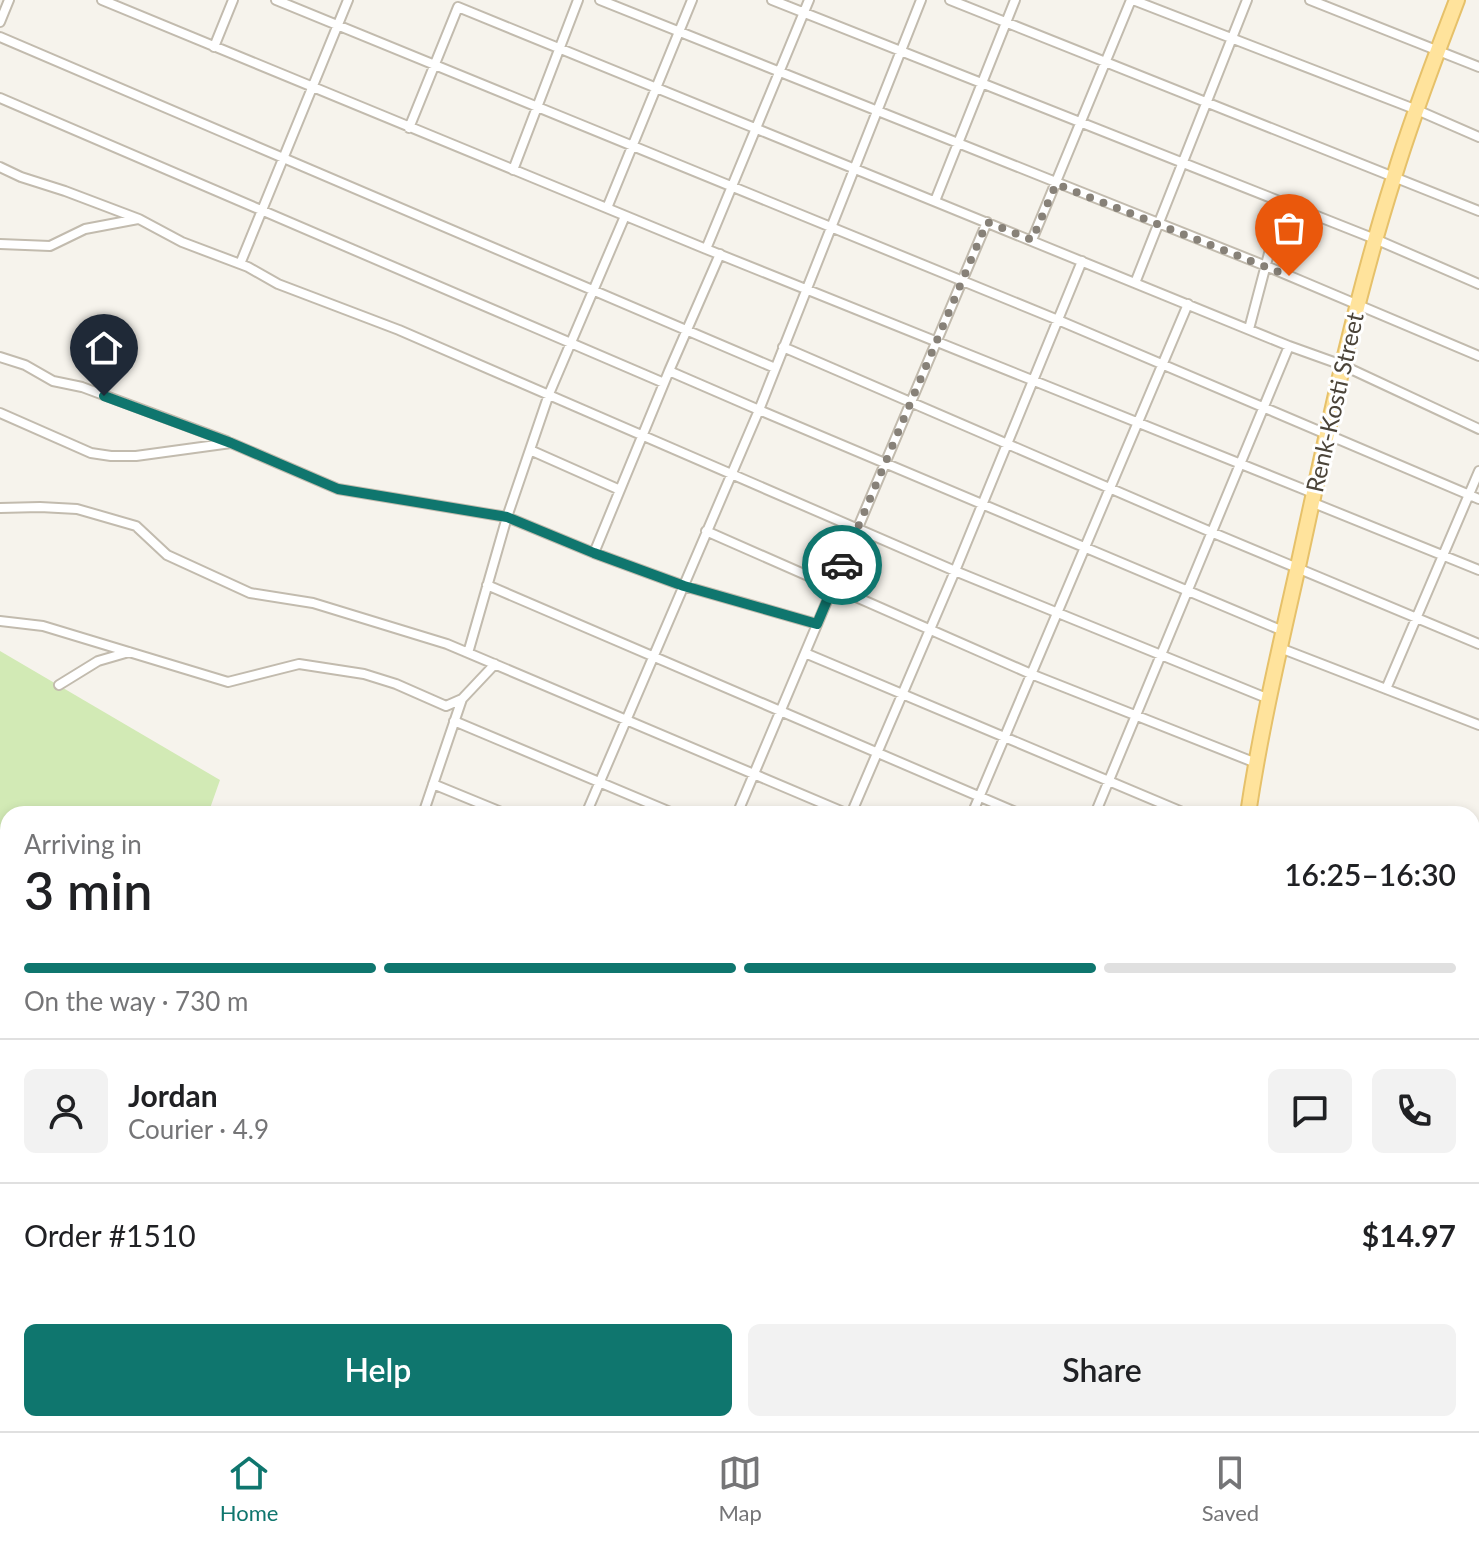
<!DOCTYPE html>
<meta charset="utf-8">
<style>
:root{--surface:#fff;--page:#f2f2f2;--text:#202124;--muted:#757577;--line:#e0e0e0;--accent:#0f766e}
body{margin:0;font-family:Lato,sans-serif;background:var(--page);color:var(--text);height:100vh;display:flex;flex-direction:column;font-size:30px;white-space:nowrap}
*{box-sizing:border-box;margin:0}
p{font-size:26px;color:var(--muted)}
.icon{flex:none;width:44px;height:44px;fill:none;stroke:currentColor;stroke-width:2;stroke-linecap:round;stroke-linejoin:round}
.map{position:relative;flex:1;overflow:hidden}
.panel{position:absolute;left:0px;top:806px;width:1480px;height:626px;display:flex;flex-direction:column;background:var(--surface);border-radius:24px 24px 0 0;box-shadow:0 4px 12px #0003}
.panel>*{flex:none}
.pin{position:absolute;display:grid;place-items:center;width:68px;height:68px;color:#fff;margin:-82px -34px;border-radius:50% 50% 50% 0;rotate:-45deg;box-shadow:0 0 8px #0007}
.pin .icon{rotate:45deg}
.courier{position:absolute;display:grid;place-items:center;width:80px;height:80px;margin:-40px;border:6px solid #0f766e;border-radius:50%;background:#fff;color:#222;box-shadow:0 2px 10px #0007}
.overview em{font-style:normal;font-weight:600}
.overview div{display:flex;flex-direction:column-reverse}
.overview{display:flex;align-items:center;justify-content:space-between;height:136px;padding:0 24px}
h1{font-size:52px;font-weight:600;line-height:60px}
.bar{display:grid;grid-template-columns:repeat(4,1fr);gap:12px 8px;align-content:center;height:96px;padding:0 24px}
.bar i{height:10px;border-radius:6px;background:var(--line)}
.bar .active{background:var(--accent)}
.bar p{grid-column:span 4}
.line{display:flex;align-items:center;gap:20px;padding:0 24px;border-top:2px solid var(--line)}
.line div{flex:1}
.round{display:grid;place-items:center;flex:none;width:84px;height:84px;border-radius:12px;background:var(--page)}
.action{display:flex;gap:16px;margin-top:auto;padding:16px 24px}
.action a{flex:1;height:92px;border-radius:12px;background:var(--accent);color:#fff;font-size:32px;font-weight:600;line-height:92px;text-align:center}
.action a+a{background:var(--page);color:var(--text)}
.menu{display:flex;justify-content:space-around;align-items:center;height:112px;border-top:2px solid var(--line);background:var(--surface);font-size:22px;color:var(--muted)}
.menu a{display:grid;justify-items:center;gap:4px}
.menu .active{color:var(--accent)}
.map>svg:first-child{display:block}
.green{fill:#d2eab5}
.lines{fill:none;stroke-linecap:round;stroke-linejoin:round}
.minor-casing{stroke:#c2bbae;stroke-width:12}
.primary-casing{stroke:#e6c16a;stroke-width:18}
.minor{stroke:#fff;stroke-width:8}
.primary{stroke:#ffe39c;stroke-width:14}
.done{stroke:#878178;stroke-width:8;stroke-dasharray:0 14.4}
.route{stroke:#0f766e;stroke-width:10}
.labels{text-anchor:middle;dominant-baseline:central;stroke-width:6;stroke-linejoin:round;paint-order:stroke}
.street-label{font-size:24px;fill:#4b4439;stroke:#fff}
</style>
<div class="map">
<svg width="1479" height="1431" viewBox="0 0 1479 1431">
<rect width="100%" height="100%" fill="#f6f3ec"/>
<path class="green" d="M 0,651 L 220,780 L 208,814 L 8,814 L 8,1205 L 0,1208 Z
M 8,1357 L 8,1424 L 148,1424 L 145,1431 L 0,1431 L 0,1365 Z"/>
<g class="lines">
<defs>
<path id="minor" d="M 102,0 L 706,249
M 276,0 L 1058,320 L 1479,499
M 600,0 L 1266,266 L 1479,356
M 772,0 L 1375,239 L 1479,284
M 809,0 L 706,249 L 1313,493
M 921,0 L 759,410 L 1283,631
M 950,0 L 1479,211
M 1133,0 L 1417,110 L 1479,137
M 1310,0 L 1479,67
M 0,22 L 9,0
M 0,37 L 775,368
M 214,47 L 233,0
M 0,98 L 664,383
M 409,128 L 458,7 L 1289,346
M 0,167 L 21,177 L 65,191 L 139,219 L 182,242 L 248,267 L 278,284 L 399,330 L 955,571 L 1269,699
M 513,170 L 578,0
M 935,201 L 1015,0
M 607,208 L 692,0
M 1032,240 L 1131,0
M 0,244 L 50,246 L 85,229 L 138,219
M 240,264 L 348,0
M 1135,283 L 1247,0
M 1249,329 L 1282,204
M 783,347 L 1211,532 L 1479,644
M 0,357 L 25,365 L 53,381 L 82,387 L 227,441
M 669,371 L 720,254
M 0,413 L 91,453 L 111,456 L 136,456 L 231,443 L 338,489 L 507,517 L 594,553 L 684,586 L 817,624
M 530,450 L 620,490
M 1311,502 L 1479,570
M 0,508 L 40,507 L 77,509 L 136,526 L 167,555 L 250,593 L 313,603 L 447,644 L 848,814
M 706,531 L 1031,674 L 1256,763
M 487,585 L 1020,814
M 0,621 L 43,626 L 228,682 L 299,664 L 364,674 L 396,684 L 446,706 L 462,699 L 495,664
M 1280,648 L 1479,725
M 468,653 L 507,517 L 549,394 L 625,216
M 805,653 L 1187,814
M 59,685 L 98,661 L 129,652
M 1386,689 L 1479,471
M 454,721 L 675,814
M 433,784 L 506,814
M 423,814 L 462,699
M 586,814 L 759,410 L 669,371 L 594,553
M 737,814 L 987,222
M 851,814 L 955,571 L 1082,261
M 972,814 L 1188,304
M 1095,814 L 1289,346 L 1342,365 L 1479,429
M 1472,980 L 1479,982
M 1472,1071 L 1479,1047
M 1472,1109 L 1479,1112
M 1472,1181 L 1479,1184
M 1472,1218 L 1479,1201
M 0,1233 L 8,1235
M 1472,1255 L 1479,1258
M 1472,1319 L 1479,1322
M 1472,1394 L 1479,1397
M 269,1424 L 285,1431
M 426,1424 L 441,1431
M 580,1424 L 595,1431
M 1255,1424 L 1272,1431
M 1378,1424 L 1393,1431
M 217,1431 L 220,1424
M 327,1431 L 330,1424
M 543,1431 L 546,1424
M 759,1431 L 761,1424
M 847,1431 L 849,1424
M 974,1431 L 977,1424
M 1085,1431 L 1087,1424
M 1205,1431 L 1208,1424
M 1319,1431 L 1322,1424"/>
<path id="primary" d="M 1248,814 C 1260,732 1279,651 1297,571 C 1326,438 1353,306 1394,177 C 1412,117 1435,58 1457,0
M 1123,1431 L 1125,1424"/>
</defs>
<use href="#minor" class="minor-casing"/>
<use href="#primary" class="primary-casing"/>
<use href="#minor" class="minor"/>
<use href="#primary" class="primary"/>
</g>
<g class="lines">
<path class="done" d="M 842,565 L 987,222 L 1032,240 L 1056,184 L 1289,276"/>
<path class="route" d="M 104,396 L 231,443 L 338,489 L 507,517 L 594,553 L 684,586 L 817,624 L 842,565"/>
</g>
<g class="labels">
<g class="street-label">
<text transform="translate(1334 402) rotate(-77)">Renk-Kosti Street</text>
</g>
</g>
</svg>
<div class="pin" style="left:1289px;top:276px;background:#ea580c"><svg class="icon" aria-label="bag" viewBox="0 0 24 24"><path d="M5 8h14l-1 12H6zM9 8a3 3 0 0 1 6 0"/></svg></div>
<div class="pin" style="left:104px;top:396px;background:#1f2937"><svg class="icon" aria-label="home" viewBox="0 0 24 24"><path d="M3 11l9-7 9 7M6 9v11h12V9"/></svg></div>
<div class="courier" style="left:842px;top:565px"><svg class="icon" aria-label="car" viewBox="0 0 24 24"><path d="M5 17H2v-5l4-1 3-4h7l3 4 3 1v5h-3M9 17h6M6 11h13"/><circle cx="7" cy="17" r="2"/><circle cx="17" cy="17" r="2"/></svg></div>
<section class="panel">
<div class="overview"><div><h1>3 min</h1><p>Arriving in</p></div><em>16:25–16:30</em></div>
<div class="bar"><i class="active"></i><i class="active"></i><i class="active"></i><i></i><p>On the way · 730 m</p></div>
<div class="line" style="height:144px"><a class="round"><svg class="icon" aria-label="person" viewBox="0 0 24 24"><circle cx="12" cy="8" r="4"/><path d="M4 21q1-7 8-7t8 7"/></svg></a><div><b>Jordan</b><p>Courier · 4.9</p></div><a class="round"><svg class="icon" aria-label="chat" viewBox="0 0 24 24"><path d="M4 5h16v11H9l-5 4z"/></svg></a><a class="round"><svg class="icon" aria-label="phone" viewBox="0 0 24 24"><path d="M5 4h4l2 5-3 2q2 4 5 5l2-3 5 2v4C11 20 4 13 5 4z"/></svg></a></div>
<div class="line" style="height:104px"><div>Order #1510</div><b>$14.97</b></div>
<div class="action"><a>Help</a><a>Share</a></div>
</section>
</div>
<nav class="menu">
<a class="active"><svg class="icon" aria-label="home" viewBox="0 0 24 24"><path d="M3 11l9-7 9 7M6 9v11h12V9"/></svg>Home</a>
<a><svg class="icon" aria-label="map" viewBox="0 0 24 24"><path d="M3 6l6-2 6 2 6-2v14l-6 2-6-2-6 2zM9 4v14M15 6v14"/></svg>Map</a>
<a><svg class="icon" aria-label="saved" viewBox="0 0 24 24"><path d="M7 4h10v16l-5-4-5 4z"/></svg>Saved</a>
</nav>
